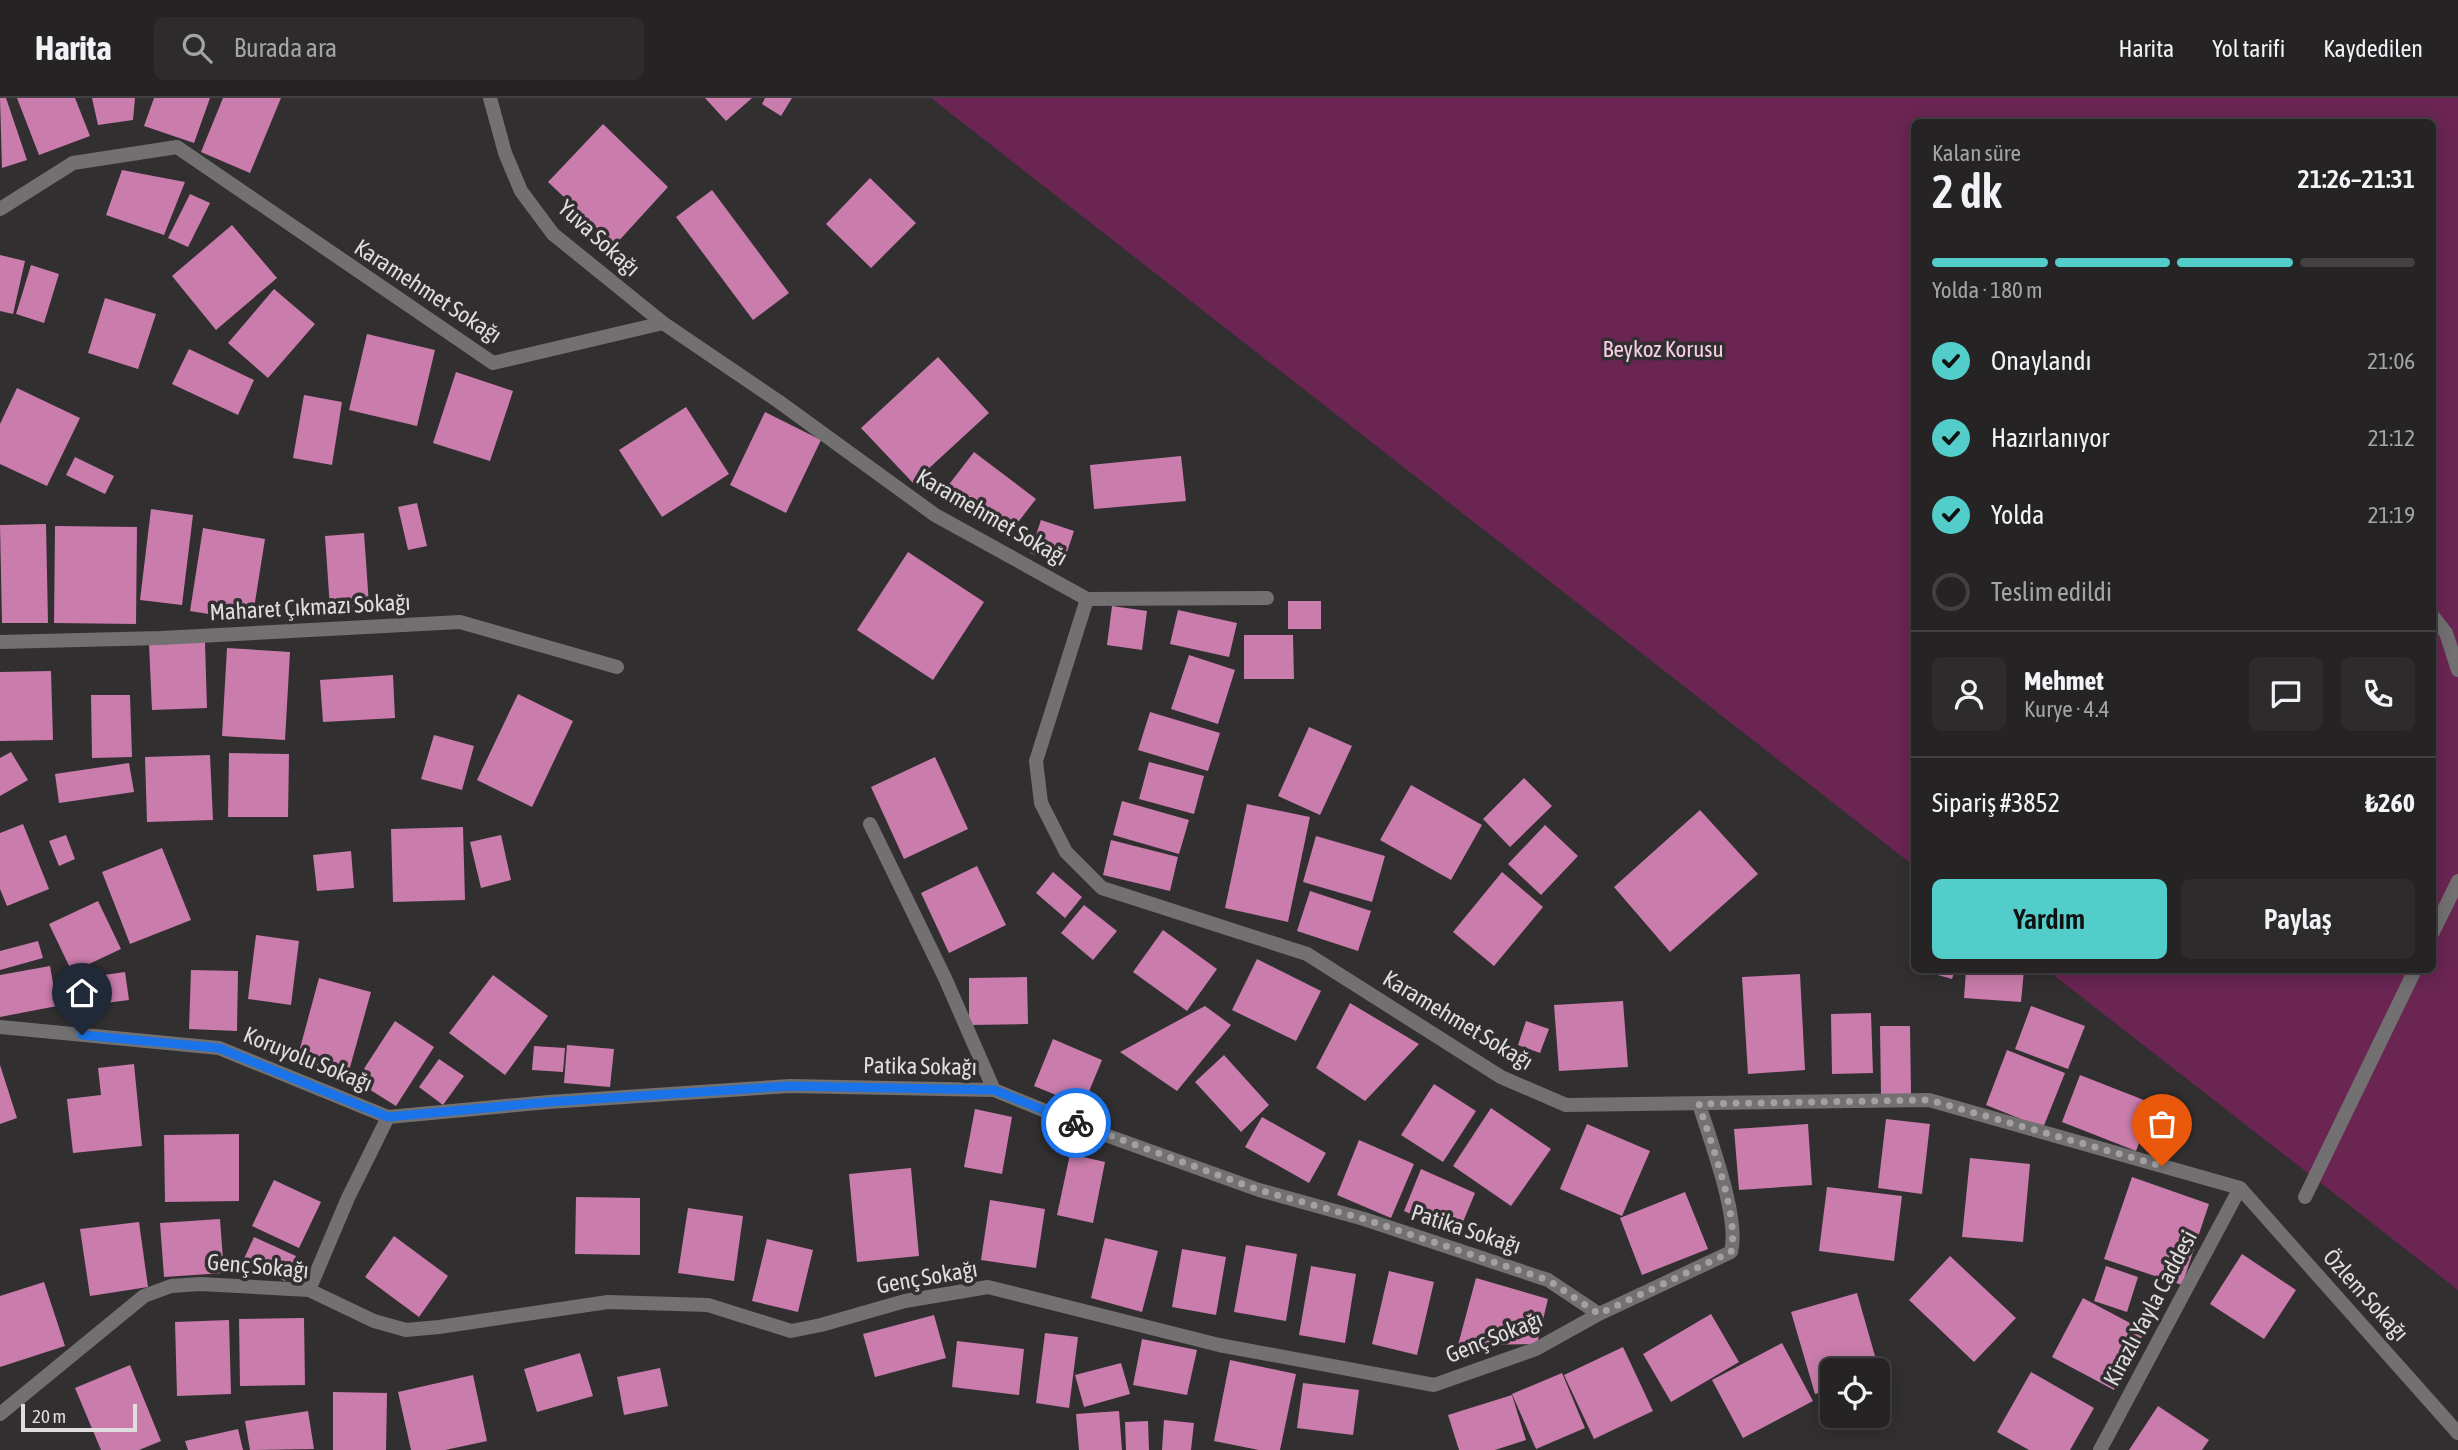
<!DOCTYPE html>
<html lang="tr">
<meta charset="utf-8">
<style>
:root{--surface:#262325;--page:#2e2b2d;--text:#f1f3f6;--muted:#a4a4a7;--line:#424042;--accent:#53cdca}
body{margin:0;font-family:"Asap Condensed",sans-serif;background:var(--page);color:var(--text);height:100vh;display:flex;flex-direction:column;font-size:26px;white-space:nowrap}
*{box-sizing:border-box;margin:0}
p{font-size:23px;color:var(--muted)}
.icon{flex:none;width:38px;height:38px;fill:none;stroke:currentColor;stroke-width:2;stroke-linecap:round;stroke-linejoin:round}
.map{position:relative;flex:1;overflow:hidden}
.panel{position:absolute;left:1911px;top:21px;width:525px;height:854px;display:flex;flex-direction:column;background:var(--surface);border-radius:10px;box-shadow:0 4px 18px #0003,0 0 0 2px var(--line)}
.panel>*{flex:none}
.buttons{position:absolute;left:1820px;top:1260px;display:grid;gap:14px}
.buttons a{display:grid;place-items:center;width:70px;height:70px;border-radius:10px;background:var(--surface);box-shadow:0 4px 18px #0003,0 0 0 2px var(--line);font-size:35px}
.scale{position:absolute;left:21px;bottom:18px;width:116px;box-sizing:border-box;padding-left:7px;border:4px solid #e0dddf;border-top:0;font-size:19px;line-height:24px;white-space:nowrap;color:#e0dddf;-webkit-text-stroke:5px #322f31;paint-order:stroke}
.pin{position:absolute;display:grid;place-items:center;width:60px;height:60px;color:#fff;margin:-72px -30px;border-radius:50% 50% 50% 0;rotate:-45deg;box-shadow:0 0 7px #0007}
.pin .icon{rotate:45deg}
.courier{position:absolute;display:grid;place-items:center;width:70px;height:70px;margin:-35px;border:5px solid #1a73e8;border-radius:50%;background:#fff;color:#222;box-shadow:0 2px 9px #0007}
.summary em{font-style:normal;font-weight:600}
.summary div{display:flex;flex-direction:column-reverse}
.summary{display:flex;align-items:center;justify-content:space-between;height:119px;padding:0 21px}
h1{font-size:46px;font-weight:600;line-height:52px}
.bar{display:grid;grid-template-columns:repeat(4,1fr);gap:10px 7px;align-content:center;height:84px;padding:0 21px}
.bar i{height:9px;border-radius:5px;background:var(--line)}
.bar .active{background:var(--accent)}
.bar p{grid-column:span 4}
.line{display:flex;align-items:center;gap:18px;padding:0 21px;border-top:2px solid var(--line)}
.line div{flex:1}
.round{display:grid;place-items:center;flex:none;width:74px;height:74px;border-radius:10px;background:var(--page)}
ol{padding:0 21px;list-style:none}
li{display:flex;align-items:center;gap:21px;height:77px}
li p{margin-inline-start:auto}
li .icon{padding:7px;border-radius:50%;background:var(--accent);color:#111;stroke-width:4}
li:last-child{color:var(--muted)}
li i{width:38px;height:38px;border:4px solid var(--line);border-radius:50%}
.primary-button{display:flex;gap:14px;margin-top:auto;padding:14px 21px}
.primary-button a{flex:1;height:80px;border-radius:10px;background:var(--accent);color:#111;font-size:28px;font-weight:600;line-height:80px;text-align:center}
.primary-button a+a{background:var(--page);color:var(--text)}
header{display:flex;align-items:center;gap:42px;box-sizing:border-box;height:98px;padding:0 35px;background:var(--surface);border-bottom:2px solid var(--line)}
header strong{font-size:33px}
nav{display:flex;gap:38px;margin-inline-start:auto;font-size:24px}
.search{width:490px;height:63px;background:var(--page);display:flex;align-items:center;gap:18px;box-sizing:border-box;padding:0 24px;border-radius:10px;color:var(--muted);font-size:26px}
.map>svg:first-child{display:block}
.green{fill:#6a2553}
.building{fill:#ca7cac}
.lines{fill:none;stroke-linecap:round;stroke-linejoin:round}
.minor{stroke:#727071;stroke-width:14}
.done{stroke:#a3a0a2;stroke-width:7;stroke-dasharray:0 12.6}
.route{stroke:#1a73e8;stroke-width:9}
.labels{text-anchor:middle;dominant-baseline:central;stroke-width:7;stroke-linejoin:round;paint-order:stroke}
.street-label{font-size:23px;fill:#e0dddf;stroke:#322f31}
.park-label{font-size:23px;fill:#f7cde5;stroke:#322f31}
</style>
<header>
<strong>Harita</strong>
<div class="search"><svg class="icon" aria-label="search" viewBox="0 0 24 24"><circle cx="10" cy="10" r="6"/><path d="M15 15l6 6"/></svg>Burada ara</div>
<nav><a>Harita</a><a>Yol tarifi</a><a>Kaydedilen</a></nav>
</header>
<div class="map">
<svg width="2458" height="1352" viewBox="0 0 2458 1352">
<rect width="100%" height="100%" fill="#322f31"/>
<path class="green" d="M 931,0 L 2458,0 L 2458,1192 L 2047,872 L 2432,872 L 2432,24 L 1914,24 L 1914,768 Z"/>
<path class="building" d="M 0,0 L 6,0 L 27,62 L 2,70 Z
M 17,0 L 75,0 L 90,38 L 39,57 Z
M 92,0 L 135,0 L 133,22 L 98,27 Z
M 154,0 L 210,0 L 194,45 L 144,28 Z
M 223,0 L 281,0 L 250,75 L 201,54 Z
M 705,0 L 752,0 L 726,23 Z
M 765,0 L 792,0 L 781,18 L 762,6 Z
M 603,26 L 668,89 L 615,147 L 548,84 Z
M 122,72 L 185,84 L 164,137 L 106,117 Z
M 870,80 L 916,125 L 871,170 L 826,126 Z
M 712,92 L 789,195 L 753,222 L 676,119 Z
M 190,96 L 210,105 L 188,149 L 168,140 Z
M 232,127 L 277,180 L 216,232 L 172,178 Z
M 0,157 L 25,163 L 13,216 L 0,213 Z
M 31,167 L 59,176 L 44,225 L 16,216 Z
M 274,191 L 315,226 L 268,280 L 228,245 Z
M 105,200 L 156,216 L 138,271 L 88,255 Z
M 367,236 L 435,252 L 417,328 L 349,312 Z
M 189,251 L 254,282 L 238,317 L 172,286 Z
M 938,259 L 989,315 L 913,385 L 861,330 Z
M 456,274 L 513,293 L 490,363 L 433,345 Z
M 17,290 L 80,320 L 47,388 L 0,366 L 0,326 Z
M 304,297 L 342,304 L 332,367 L 293,360 Z
M 686,309 L 729,376 L 662,419 L 619,352 Z
M 765,314 L 821,342 L 786,415 L 730,387 Z
M 974,354 L 1036,401 L 1008,437 L 947,389 Z
M 1181,358 L 1186,403 L 1094,411 L 1090,367 Z
M 75,359 L 114,378 L 105,396 L 66,377 Z
M 417,405 L 427,448 L 408,452 L 398,409 Z
M 151,411 L 193,417 L 182,507 L 140,502 Z
M 1041,422 L 1074,433 L 1063,466 L 1030,455 Z
M 46,426 L 48,525 L 2,525 L 0,427 Z
M 55,428 L 137,429 L 136,526 L 54,525 Z
M 203,430 L 265,441 L 252,523 L 190,513 Z
M 364,435 L 369,507 L 330,510 L 325,438 Z
M 908,454 L 984,504 L 933,582 L 857,532 Z
M 1288,503 L 1321,503 L 1321,531 L 1288,531 Z
M 1112,508 L 1147,513 L 1142,552 L 1107,547 Z
M 1178,512 L 1237,525 L 1229,559 L 1170,546 Z
M 1244,537 L 1293,537 L 1294,581 L 1244,581 Z
M 205,544 L 207,610 L 152,612 L 149,546 Z
M 227,550 L 290,554 L 285,642 L 222,638 Z
M 1189,557 L 1235,572 L 1218,626 L 1171,611 Z
M 51,573 L 53,642 L 0,643 L 0,574 Z
M 393,577 L 395,620 L 323,624 L 320,582 Z
M 518,596 L 573,623 L 532,709 L 477,682 Z
M 91,597 L 130,597 L 132,659 L 92,660 Z
M 1150,614 L 1220,635 L 1208,673 L 1138,652 Z
M 1309,629 L 1352,648 L 1320,717 L 1278,698 Z
M 434,637 L 474,648 L 462,692 L 421,681 Z
M 11,654 L 28,682 L 0,698 L 0,660 Z
M 229,655 L 289,656 L 288,719 L 228,719 Z
M 210,657 L 213,722 L 147,724 L 145,659 Z
M 935,659 L 968,731 L 904,761 L 871,689 Z
M 1149,664 L 1204,678 L 1194,716 L 1139,701 Z
M 129,665 L 134,694 L 59,705 L 55,676 Z
M 1524,680 L 1552,708 L 1510,749 L 1483,721 Z
M 1411,687 L 1482,727 L 1451,782 L 1380,742 Z
M 1122,703 L 1189,722 L 1179,756 L 1113,737 Z
M 1247,706 L 1310,719 L 1288,824 L 1225,810 Z
M 1700,712 L 1758,776 L 1670,854 L 1614,789 Z
M 23,726 L 49,791 L 7,808 L 0,791 L 0,735 Z
M 1545,727 L 1578,758 L 1541,797 L 1508,766 Z
M 463,729 L 465,802 L 393,804 L 391,731 Z
M 66,737 L 75,761 L 59,768 L 49,743 Z
M 501,737 L 511,782 L 481,790 L 470,744 Z
M 1316,738 L 1385,758 L 1372,804 L 1303,784 Z
M 1111,742 L 1178,759 L 1170,793 L 1103,777 Z
M 162,750 L 191,822 L 130,846 L 102,774 Z
M 351,753 L 354,790 L 317,793 L 313,757 Z
M 977,768 L 1006,827 L 949,855 L 921,795 Z
M 1053,774 L 1082,799 L 1065,820 L 1036,795 Z
M 1502,774 L 1543,809 L 1494,868 L 1453,834 Z
M 1310,793 L 1371,813 L 1358,853 L 1297,833 Z
M 98,803 L 121,851 L 72,874 L 49,826 Z
M 1084,807 L 1117,833 L 1093,862 L 1061,835 Z
M 1163,832 L 1217,871 L 1187,913 L 1133,874 Z
M 256,837 L 299,843 L 291,907 L 248,901 Z
M 38,843 L 43,860 L 0,872 L 0,853 Z
M 1257,861 L 1321,893 L 1296,943 L 1232,912 Z
M 50,868 L 57,908 L 0,919 L 0,877 Z
M 191,872 L 238,873 L 237,933 L 189,931 Z
M 1920,872 L 1955,872 L 1952,881 Z
M 1966,872 L 2024,872 L 2021,904 L 1964,900 Z
M 125,874 L 129,902 L 66,910 L 62,883 Z
M 1800,876 L 1805,972 L 1748,976 L 1742,879 Z
M 493,877 L 548,918 L 505,977 L 449,935 Z
M 1027,879 L 1028,926 L 969,927 L 969,880 Z
M 319,880 L 371,894 L 347,980 L 296,965 Z
M 1623,903 L 1628,969 L 1559,973 L 1554,907 Z
M 1350,905 L 1419,946 L 1365,1003 L 1316,970 Z
M 1205,908 L 1231,927 L 1177,993 L 1120,954 Z
M 2031,908 L 2085,928 L 2068,971 L 2015,951 Z
M 1871,915 L 1873,975 L 1832,976 L 1831,916 Z
M 395,923 L 434,949 L 396,1008 L 356,983 Z
M 1526,923 L 1549,931 L 1540,955 L 1518,947 Z
M 1880,928 L 1910,928 L 1911,996 L 1881,997 Z
M 1053,941 L 1102,962 L 1083,1008 L 1034,988 Z
M 567,947 L 614,951 L 610,989 L 564,985 Z
M 534,948 L 565,950 L 563,974 L 532,972 Z
M 2007,952 L 2065,975 L 2043,1030 L 1986,1007 Z
M 1224,957 L 1269,1007 L 1241,1034 L 1195,984 Z
M 439,961 L 464,978 L 443,1007 L 419,989 Z
M 134,966 L 142,1048 L 73,1055 L 67,1001 L 101,997 L 98,970 Z
M 0,967 L 17,1020 L 0,1026 Z
M 2080,977 L 2154,1006 L 2136,1053 L 2062,1024 Z
M 1434,986 L 1476,1013 L 1443,1064 L 1401,1037 Z
M 1491,1010 L 1551,1051 L 1511,1108 L 1453,1068 Z
M 975,1011 L 1012,1019 L 1002,1076 L 964,1069 Z
M 1262,1019 L 1326,1055 L 1309,1085 L 1245,1049 Z
M 1886,1021 L 1930,1026 L 1922,1096 L 1878,1090 Z
M 1587,1026 L 1650,1053 L 1622,1118 L 1560,1091 Z
M 1808,1026 L 1812,1087 L 1739,1092 L 1734,1031 Z
M 239,1036 L 239,1103 L 165,1104 L 164,1037 Z
M 1359,1042 L 1414,1066 L 1391,1120 L 1337,1097 Z
M 1070,1056 L 1105,1064 L 1093,1125 L 1057,1117 Z
M 1970,1060 L 2030,1066 L 2023,1144 L 1962,1139 Z
M 911,1070 L 919,1158 L 857,1164 L 849,1076 Z
M 1421,1071 L 1475,1095 L 1458,1136 L 1404,1113 Z
M 2132,1079 L 2209,1106 L 2182,1187 L 2104,1161 Z
M 274,1082 L 321,1104 L 299,1150 L 252,1128 Z
M 1827,1089 L 1902,1098 L 1894,1163 L 1819,1153 Z
M 1685,1094 L 1708,1151 L 1642,1177 L 1620,1120 Z
M 576,1099 L 640,1100 L 640,1157 L 575,1156 Z
M 990,1102 L 1045,1111 L 1036,1170 L 981,1162 Z
M 688,1110 L 743,1118 L 734,1183 L 678,1175 Z
M 220,1121 L 224,1175 L 164,1179 L 160,1125 Z
M 139,1124 L 148,1189 L 90,1198 L 80,1131 Z
M 394,1138 L 448,1178 L 419,1219 L 365,1179 Z
M 254,1139 L 296,1158 L 285,1183 L 242,1165 Z
M 1105,1140 L 1158,1153 L 1142,1214 L 1091,1200 Z
M 767,1141 L 813,1152 L 798,1214 L 752,1203 Z
M 1246,1147 L 1297,1156 L 1286,1223 L 1234,1214 Z
M 1182,1151 L 1226,1159 L 1216,1217 L 1172,1209 Z
M 2242,1156 L 2296,1192 L 2264,1241 L 2210,1206 Z
M 1950,1158 L 2016,1220 L 1974,1264 L 1909,1202 Z
M 1311,1168 L 1356,1176 L 1345,1245 L 1299,1237 Z
M 2106,1168 L 2138,1179 L 2127,1214 L 2094,1203 Z
M 1389,1173 L 1434,1184 L 1417,1257 L 1372,1246 Z
M 1476,1180 L 1548,1201 L 1537,1246 L 1458,1247 Z
M 44,1184 L 65,1248 L 0,1269 L 0,1198 Z
M 1857,1195 L 1879,1272 L 1832,1272 L 1832,1292 L 1815,1296 L 1791,1214 Z
M 2083,1200 L 2145,1233 L 2114,1292 L 2052,1259 Z
M 1711,1216 L 1739,1264 L 1671,1304 L 1643,1256 Z
M 934,1217 L 946,1260 L 875,1279 L 863,1236 Z
M 304,1220 L 305,1287 L 240,1288 L 239,1221 Z
M 229,1222 L 231,1296 L 177,1298 L 175,1224 Z
M 1045,1235 L 1078,1239 L 1069,1310 L 1036,1305 Z
M 1142,1241 L 1197,1252 L 1187,1297 L 1133,1287 Z
M 957,1243 L 1024,1251 L 1019,1297 L 952,1289 Z
M 1782,1245 L 1813,1303 L 1743,1340 L 1712,1282 Z
M 1623,1249 L 1653,1313 L 1594,1341 L 1564,1277 Z
M 580,1255 L 593,1298 L 537,1314 L 524,1271 Z
M 1230,1262 L 1296,1276 L 1280,1352 L 1259,1352 L 1214,1343 Z
M 1121,1265 L 1130,1296 L 1084,1309 L 1075,1277 Z
M 130,1267 L 161,1343 L 139,1352 L 101,1352 L 75,1290 Z
M 660,1270 L 668,1308 L 624,1317 L 617,1279 Z
M 2031,1274 L 2094,1310 L 2070,1352 L 2029,1352 L 1997,1334 Z
M 1562,1275 L 1585,1330 L 1536,1351 L 1512,1296 Z
M 473,1277 L 487,1343 L 445,1352 L 411,1352 L 398,1294 Z
M 1303,1285 L 1359,1292 L 1353,1337 L 1297,1330 Z
M 333,1294 L 387,1295 L 386,1352 L 333,1352 Z
M 1512,1297 L 1526,1342 L 1495,1352 L 1459,1352 L 1448,1317 Z
M 2158,1308 L 2209,1342 L 2202,1352 L 2129,1352 Z
M 308,1313 L 314,1351 L 250,1352 L 245,1323 Z
M 1119,1313 L 1122,1352 L 1079,1352 L 1076,1316 Z
M 1164,1322 L 1194,1325 L 1191,1352 L 1162,1352 Z
M 1148,1323 L 1149,1352 L 1126,1352 L 1125,1324 Z
M 238,1331 L 243,1352 L 188,1352 L 185,1343 Z"/>
<g class="lines">
<path class="minor" d="M 490,0 L 505,55 L 521,93 L 553,136 L 663,225 L 778,303 L 935,417 L 1087,501 L 1036,663 L 1041,705 L 1066,754 L 1102,790 L 1307,856 L 1501,979 L 1566,1007 L 1929,1002 L 2240,1090
M 0,111 L 73,65 L 177,49 L 493,265 L 663,225
M 1087,501 L 1267,500
M 2432,517 L 2446,535 L 2458,572
M 0,544 L 161,540 L 460,524 L 617,569
M 870,726 L 945,880 L 994,992
M 2432,836 L 2458,783
M 0,929 L 219,950 L 388,1019
M 2240,1090 L 2458,1335
M 2305,1099 L 2415,872
M 309,1192 L 348,1100 L 388,1019 L 549,1004 L 790,988 L 994,992 L 1097,1034 L 1259,1092 L 1364,1121 L 1548,1182 L 1599,1216
M 0,1316 L 144,1198 L 171,1188 L 200,1186 L 309,1192 L 374,1223 L 406,1232 L 439,1229 L 608,1204 L 708,1207 L 791,1233 L 821,1227 L 905,1203 L 988,1189 L 1219,1247 L 1434,1287 L 1536,1251 L 1599,1216 L 1731,1154 C 1740,1120 1710,1042 1699,1006
M 2100,1352 L 2240,1090"/>
</g>
<g class="lines">
<path class="done" d="M 1076,1025 L 1259,1092 L 1364,1121 L 1548,1182 L 1599,1216 L 1731,1154 C 1740,1120 1710,1043 1699,1006 L 1929,1002 L 2162,1068"/>
<path class="route" d="M 82,937 L 219,950 L 388,1019 L 549,1004 L 790,988 L 994,992 L 1076,1025"/>
</g>
<g class="labels">
<g class="street-label">
<text transform="translate(599 140) rotate(42)">Yuva Sokağı</text>
<text transform="translate(428 193) rotate(33)">Karamehmet Sokağı</text>
<text transform="translate(992 419) rotate(30)">Karamehmet Sokağı</text>
<text transform="translate(310 509) rotate(-3)">Maharet Çıkmazı Sokağı</text>
<text transform="translate(1458 922) rotate(31)">Karamehmet Sokağı</text>
<text transform="translate(308 961) rotate(22)">Koruyolu Sokağı</text>
<text transform="translate(920 968) rotate(1)">Patika Sokağı</text>
<text transform="translate(1466 1131) rotate(18)">Patika Sokağı</text>
<text transform="translate(258 1168) rotate(5)">Genç Sokağı</text>
<text transform="translate(927 1179) rotate(-10)">Genç Sokağı</text>
<text transform="translate(2366 1197) rotate(48)">Özlem Sokağı</text>
<text transform="translate(2150 1210) rotate(-62)">Kirazlı Yayla Caddesi</text>
<text transform="translate(1494 1239) rotate(-22)">Genç Sokağı</text>
</g>
<g class="park-label">
<text x="1663" y="251">Beykoz Korusu</text>
</g>
</g>
</svg>
<div class="buttons">
<a><svg class="icon" aria-label="locate" viewBox="0 0 24 24"><circle cx="12" cy="12" r="6"/><path d="M12 2v4M12 18v4M2 12h4M18 12h4"/></svg></a>
</div>
<div class="scale">20 m</div>
<div class="pin" style="left:2162px;top:1068px;background:#ea580c"><svg class="icon" aria-label="bag" viewBox="0 0 24 24"><path d="M5 8h14l-1 12H6zM9 8a3 3 0 0 1 6 0"/></svg></div>
<div class="pin" style="left:82px;top:937px;background:#1f2937"><svg class="icon" aria-label="home" viewBox="0 0 24 24"><path d="M3 11l9-7 9 7M6 9v11h12V9"/></svg></div>
<div class="courier" style="left:1076px;top:1025px"><svg class="icon" aria-label="bike" viewBox="0 0 24 24"><circle cx="6" cy="16" r="4"/><circle cx="18" cy="16" r="4"/><path d="M6 16l4-8h5l3 8M10 8l3 8H6M13 5h3"/></svg></div>
<section class="panel">
<div class="summary"><div><h1>2 dk</h1><p>Kalan süre</p></div><em>21:26–21:31</em></div>
<div class="bar"><i class="active"></i><i class="active"></i><i class="active"></i><i></i><p>Yolda · 180 m</p></div>
<ol>
<li><svg class="icon" aria-label="check" viewBox="0 0 24 24"><path d="M5 12l5 5 9-10"/></svg>Onaylandı<p>21:06</p></li>
<li><svg class="icon" aria-label="check" viewBox="0 0 24 24"><path d="M5 12l5 5 9-10"/></svg>Hazırlanıyor<p>21:12</p></li>
<li><svg class="icon" aria-label="check" viewBox="0 0 24 24"><path d="M5 12l5 5 9-10"/></svg>Yolda<p>21:19</p></li>
<li><i></i>Teslim edildi</li>
</ol>
<div class="line" style="height:126px"><a class="round"><svg class="icon" aria-label="person" viewBox="0 0 24 24"><circle cx="12" cy="8" r="4"/><path d="M4 21q1-7 8-7t8 7"/></svg></a><div><b>Mehmet</b><p>Kurye · 4.4</p></div><a class="round"><svg class="icon" aria-label="chat" viewBox="0 0 24 24"><path d="M4 5h16v11H9l-5 4z"/></svg></a><a class="round"><svg class="icon" aria-label="phone" viewBox="0 0 24 24"><path d="M5 4h4l2 5-3 2q2 4 5 5l2-3 5 2v4C11 20 4 13 5 4z"/></svg></a></div>
<div class="line" style="height:91px"><div>Sipariş #3852</div><b>₺260</b></div>
<div class="primary-button"><a>Yardım</a><a>Paylaş</a></div>
</section>
</div>
